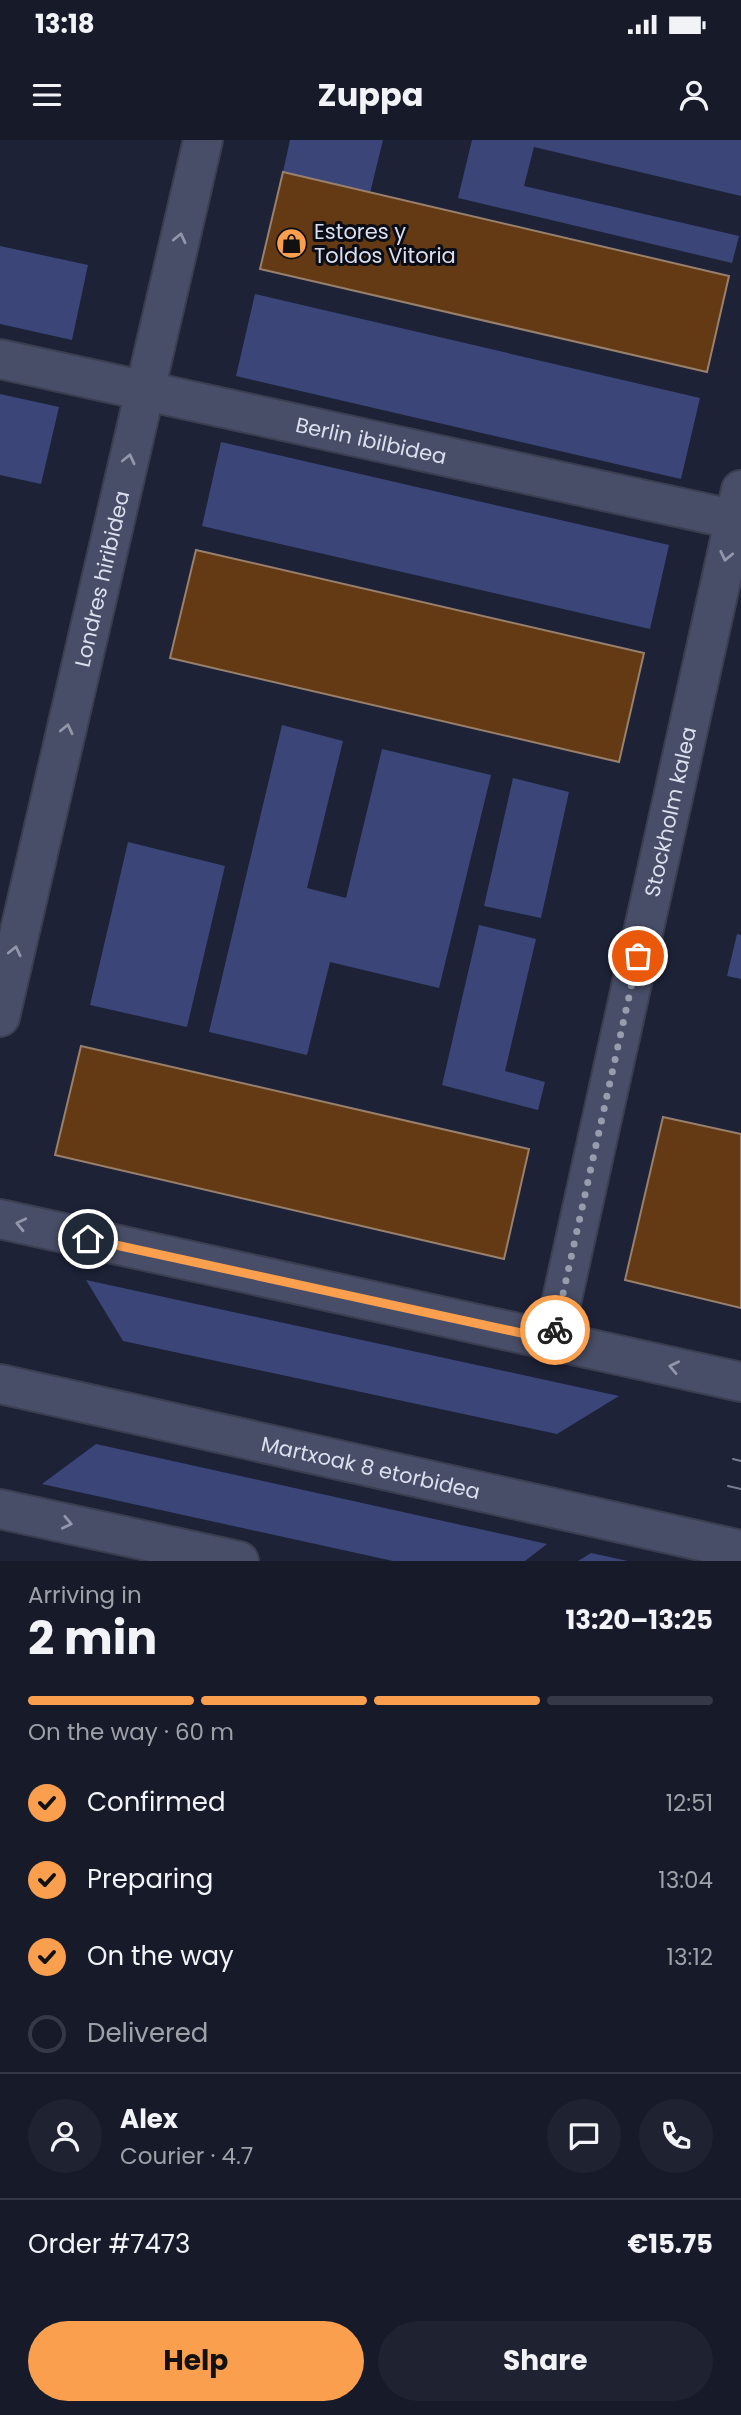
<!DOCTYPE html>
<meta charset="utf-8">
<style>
:root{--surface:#161a29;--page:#1f2331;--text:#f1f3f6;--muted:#9ea1a8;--line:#353846;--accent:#fa9f4e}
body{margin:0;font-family:Poppins,sans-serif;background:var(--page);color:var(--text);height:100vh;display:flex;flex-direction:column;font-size:26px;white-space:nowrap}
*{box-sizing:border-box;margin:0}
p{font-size:23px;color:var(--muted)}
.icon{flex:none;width:38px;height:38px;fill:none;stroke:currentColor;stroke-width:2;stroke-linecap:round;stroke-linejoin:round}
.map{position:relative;height:1421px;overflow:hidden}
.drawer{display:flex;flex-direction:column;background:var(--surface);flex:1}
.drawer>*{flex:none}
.pin{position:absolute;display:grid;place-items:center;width:60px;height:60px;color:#fff;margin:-30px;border:4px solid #fff;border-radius:50%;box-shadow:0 2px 7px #0007}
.courier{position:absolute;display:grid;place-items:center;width:70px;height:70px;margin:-35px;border:5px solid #fa9f4e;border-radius:50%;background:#fff;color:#222;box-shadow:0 2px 9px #0007}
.summary em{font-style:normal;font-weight:700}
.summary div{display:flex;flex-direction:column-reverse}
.summary{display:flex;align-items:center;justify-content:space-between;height:119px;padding:0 28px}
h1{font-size:46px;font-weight:700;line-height:52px}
.bar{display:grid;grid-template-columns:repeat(4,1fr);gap:10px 7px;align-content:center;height:84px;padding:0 28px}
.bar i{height:9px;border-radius:5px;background:var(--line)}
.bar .on{background:var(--accent)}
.bar p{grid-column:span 4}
.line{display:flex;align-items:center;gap:18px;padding:0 28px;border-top:2px solid var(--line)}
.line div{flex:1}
.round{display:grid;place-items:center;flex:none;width:74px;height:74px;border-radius:37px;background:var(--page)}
ol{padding:0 28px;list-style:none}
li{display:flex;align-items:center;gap:21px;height:77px}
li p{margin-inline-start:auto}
li .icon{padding:7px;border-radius:50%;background:var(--accent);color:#111;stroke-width:4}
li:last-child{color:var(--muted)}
li i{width:38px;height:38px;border:4px solid var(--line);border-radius:50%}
.button{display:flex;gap:14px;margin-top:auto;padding:14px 28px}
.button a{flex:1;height:80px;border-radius:42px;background:var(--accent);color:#111;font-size:28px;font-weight:700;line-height:80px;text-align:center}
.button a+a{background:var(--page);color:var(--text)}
.status{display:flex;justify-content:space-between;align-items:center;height:49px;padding:0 35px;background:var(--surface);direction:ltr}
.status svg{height:19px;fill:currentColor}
header{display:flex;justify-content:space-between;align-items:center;height:91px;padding:0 28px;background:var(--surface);font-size:32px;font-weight:700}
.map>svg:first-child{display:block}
.green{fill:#3b4578}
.building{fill:#633a14;stroke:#99806d;stroke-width:2}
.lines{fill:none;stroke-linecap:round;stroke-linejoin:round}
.minor-casing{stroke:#3b3e50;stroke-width:42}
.minor{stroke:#484e67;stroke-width:38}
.tram{stroke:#797d8f;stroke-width:2}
.oneway{stroke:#9296aa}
.done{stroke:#989dae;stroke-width:7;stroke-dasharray:0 12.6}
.route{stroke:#fa9f4e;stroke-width:9}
.labels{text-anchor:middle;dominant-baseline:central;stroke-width:6;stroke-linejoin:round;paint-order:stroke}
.poi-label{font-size:21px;fill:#dbdfee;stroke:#0a0c16;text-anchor:start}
.street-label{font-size:21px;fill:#dbdfee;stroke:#0a0c16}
</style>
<div class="status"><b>13:18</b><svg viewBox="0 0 49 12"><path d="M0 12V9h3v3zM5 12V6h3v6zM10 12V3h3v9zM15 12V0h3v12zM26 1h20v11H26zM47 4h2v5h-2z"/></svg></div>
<header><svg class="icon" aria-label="menu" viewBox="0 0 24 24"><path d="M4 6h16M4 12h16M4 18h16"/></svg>Zuppa<svg class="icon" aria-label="person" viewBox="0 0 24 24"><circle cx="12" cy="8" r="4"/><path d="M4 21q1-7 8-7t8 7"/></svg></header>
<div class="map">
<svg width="741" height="1421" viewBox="0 0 741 1421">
<rect width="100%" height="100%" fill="#1d2237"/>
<path class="green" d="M 290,0 L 383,0 L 370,53 L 283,32 Z
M 472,0 L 741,0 L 741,56 L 534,7 L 524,46 L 739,96 L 732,123 L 458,58 Z
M 0,106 L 88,125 L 72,200 L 0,184 Z
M 255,154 L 700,258 L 681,339 L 236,236 Z
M 0,254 L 59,267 L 41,344 L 0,335 Z
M 221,302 L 669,405 L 650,489 L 202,386 Z
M 282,585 L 343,601 L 307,748 L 346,758 L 382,609 L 491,635 L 439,848 L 330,822 L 307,915 L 209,892 Z
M 513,638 L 569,652 L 541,778 L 484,766 Z
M 128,702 L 225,726 L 187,887 L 90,865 Z
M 479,785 L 536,799 L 505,931 L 545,942 L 538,970 L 442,945 Z
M 737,794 L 741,795 L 741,839 L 727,836 Z
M 86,1140 L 619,1256 L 557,1294 L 123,1201 Z
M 96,1304 L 547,1404 L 525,1421 L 393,1421 L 42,1344 Z
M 591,1413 L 628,1421 L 629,1421 L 578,1421 Z"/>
<path class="building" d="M 283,32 L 729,136 L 707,232 L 260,129 Z
M 196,410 L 644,513 L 619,622 L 170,518 Z
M 81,906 L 529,1009 L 504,1119 L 55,1015 Z
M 663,977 L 741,994 L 741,1168 L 625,1140 Z"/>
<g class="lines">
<defs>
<g id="minor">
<path id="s1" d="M 0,219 L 741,381"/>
<path id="s2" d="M 0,877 L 203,0"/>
<path d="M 0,1079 L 741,1242"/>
<path id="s3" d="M 553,1200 L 741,350"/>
<path id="s4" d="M 0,1244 L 741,1410"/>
<path d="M 0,1369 L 239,1421"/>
</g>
</defs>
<use href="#minor" class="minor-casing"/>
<use href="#minor" class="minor"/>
<path class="tram" d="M 733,1319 L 741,1321
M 728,1346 L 741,1349"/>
</g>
<defs><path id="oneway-chevron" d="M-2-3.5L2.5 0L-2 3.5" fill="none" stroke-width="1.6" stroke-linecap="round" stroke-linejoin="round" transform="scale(1.75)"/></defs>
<g class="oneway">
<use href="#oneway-chevron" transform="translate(180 98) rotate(-77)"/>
<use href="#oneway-chevron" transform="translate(129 319) rotate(-77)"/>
<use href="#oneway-chevron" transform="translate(726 416) rotate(102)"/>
<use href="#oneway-chevron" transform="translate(67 589) rotate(-77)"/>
<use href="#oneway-chevron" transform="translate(15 811) rotate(-77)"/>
<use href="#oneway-chevron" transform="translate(21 1084) rotate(-167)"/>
<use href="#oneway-chevron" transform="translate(674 1227) rotate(-168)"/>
<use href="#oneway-chevron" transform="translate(67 1383) rotate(12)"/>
</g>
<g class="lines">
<path class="done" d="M 555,1190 L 638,816"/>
<path class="route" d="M 88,1099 L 553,1200 L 555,1190"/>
</g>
<defs>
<symbol id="shop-disc" viewBox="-11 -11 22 22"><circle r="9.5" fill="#fa9f4e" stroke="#0a0c16"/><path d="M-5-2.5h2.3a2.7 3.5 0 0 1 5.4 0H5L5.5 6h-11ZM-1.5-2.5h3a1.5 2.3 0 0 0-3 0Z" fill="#111"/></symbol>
</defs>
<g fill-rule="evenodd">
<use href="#shop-disc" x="274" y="86" width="35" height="35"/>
</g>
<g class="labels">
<g class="poi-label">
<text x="314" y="91">Estores y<tspan x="314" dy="24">Toldos Vitoria</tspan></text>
</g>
<g class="street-label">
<text stroke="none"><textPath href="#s1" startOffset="380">Berlin ibilbidea</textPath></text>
<text stroke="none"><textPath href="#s2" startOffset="450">Londres hiribidea</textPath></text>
<text stroke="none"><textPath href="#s3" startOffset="541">Stockholm kalea</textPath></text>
<text stroke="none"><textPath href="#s4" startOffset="380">Martxoak 8 etorbidea</textPath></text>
</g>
</g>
</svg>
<div class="pin" style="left:638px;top:816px;background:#ea580c"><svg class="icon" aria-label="bag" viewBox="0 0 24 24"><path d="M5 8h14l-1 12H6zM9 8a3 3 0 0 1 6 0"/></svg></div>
<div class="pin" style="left:88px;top:1099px;background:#1f2937"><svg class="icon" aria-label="home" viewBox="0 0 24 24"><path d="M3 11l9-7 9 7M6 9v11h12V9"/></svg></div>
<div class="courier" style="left:555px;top:1190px"><svg class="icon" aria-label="bike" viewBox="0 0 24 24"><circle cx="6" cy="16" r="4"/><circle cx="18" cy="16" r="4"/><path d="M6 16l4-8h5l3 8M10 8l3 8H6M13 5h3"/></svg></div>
</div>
<section class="drawer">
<div class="summary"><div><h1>2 min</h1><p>Arriving in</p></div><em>13:20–13:25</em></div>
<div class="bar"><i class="on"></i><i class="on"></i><i class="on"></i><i></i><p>On the way · 60 m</p></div>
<ol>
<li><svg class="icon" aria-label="check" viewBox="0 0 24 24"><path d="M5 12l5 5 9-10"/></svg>Confirmed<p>12:51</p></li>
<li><svg class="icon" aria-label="check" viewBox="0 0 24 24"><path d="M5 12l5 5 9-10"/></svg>Preparing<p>13:04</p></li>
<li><svg class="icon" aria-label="check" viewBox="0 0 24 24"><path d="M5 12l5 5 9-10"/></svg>On the way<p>13:12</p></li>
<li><i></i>Delivered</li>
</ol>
<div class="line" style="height:126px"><a class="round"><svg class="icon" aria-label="person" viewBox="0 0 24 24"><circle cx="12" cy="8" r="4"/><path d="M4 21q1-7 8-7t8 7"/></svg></a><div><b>Alex</b><p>Courier · 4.7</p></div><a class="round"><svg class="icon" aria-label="chat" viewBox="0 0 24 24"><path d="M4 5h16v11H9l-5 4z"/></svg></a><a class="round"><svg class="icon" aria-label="phone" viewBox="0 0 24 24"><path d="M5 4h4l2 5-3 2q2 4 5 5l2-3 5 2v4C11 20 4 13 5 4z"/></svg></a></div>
<div class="line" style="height:91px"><div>Order #7473</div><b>€15.75</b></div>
<div class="button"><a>Help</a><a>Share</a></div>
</section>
